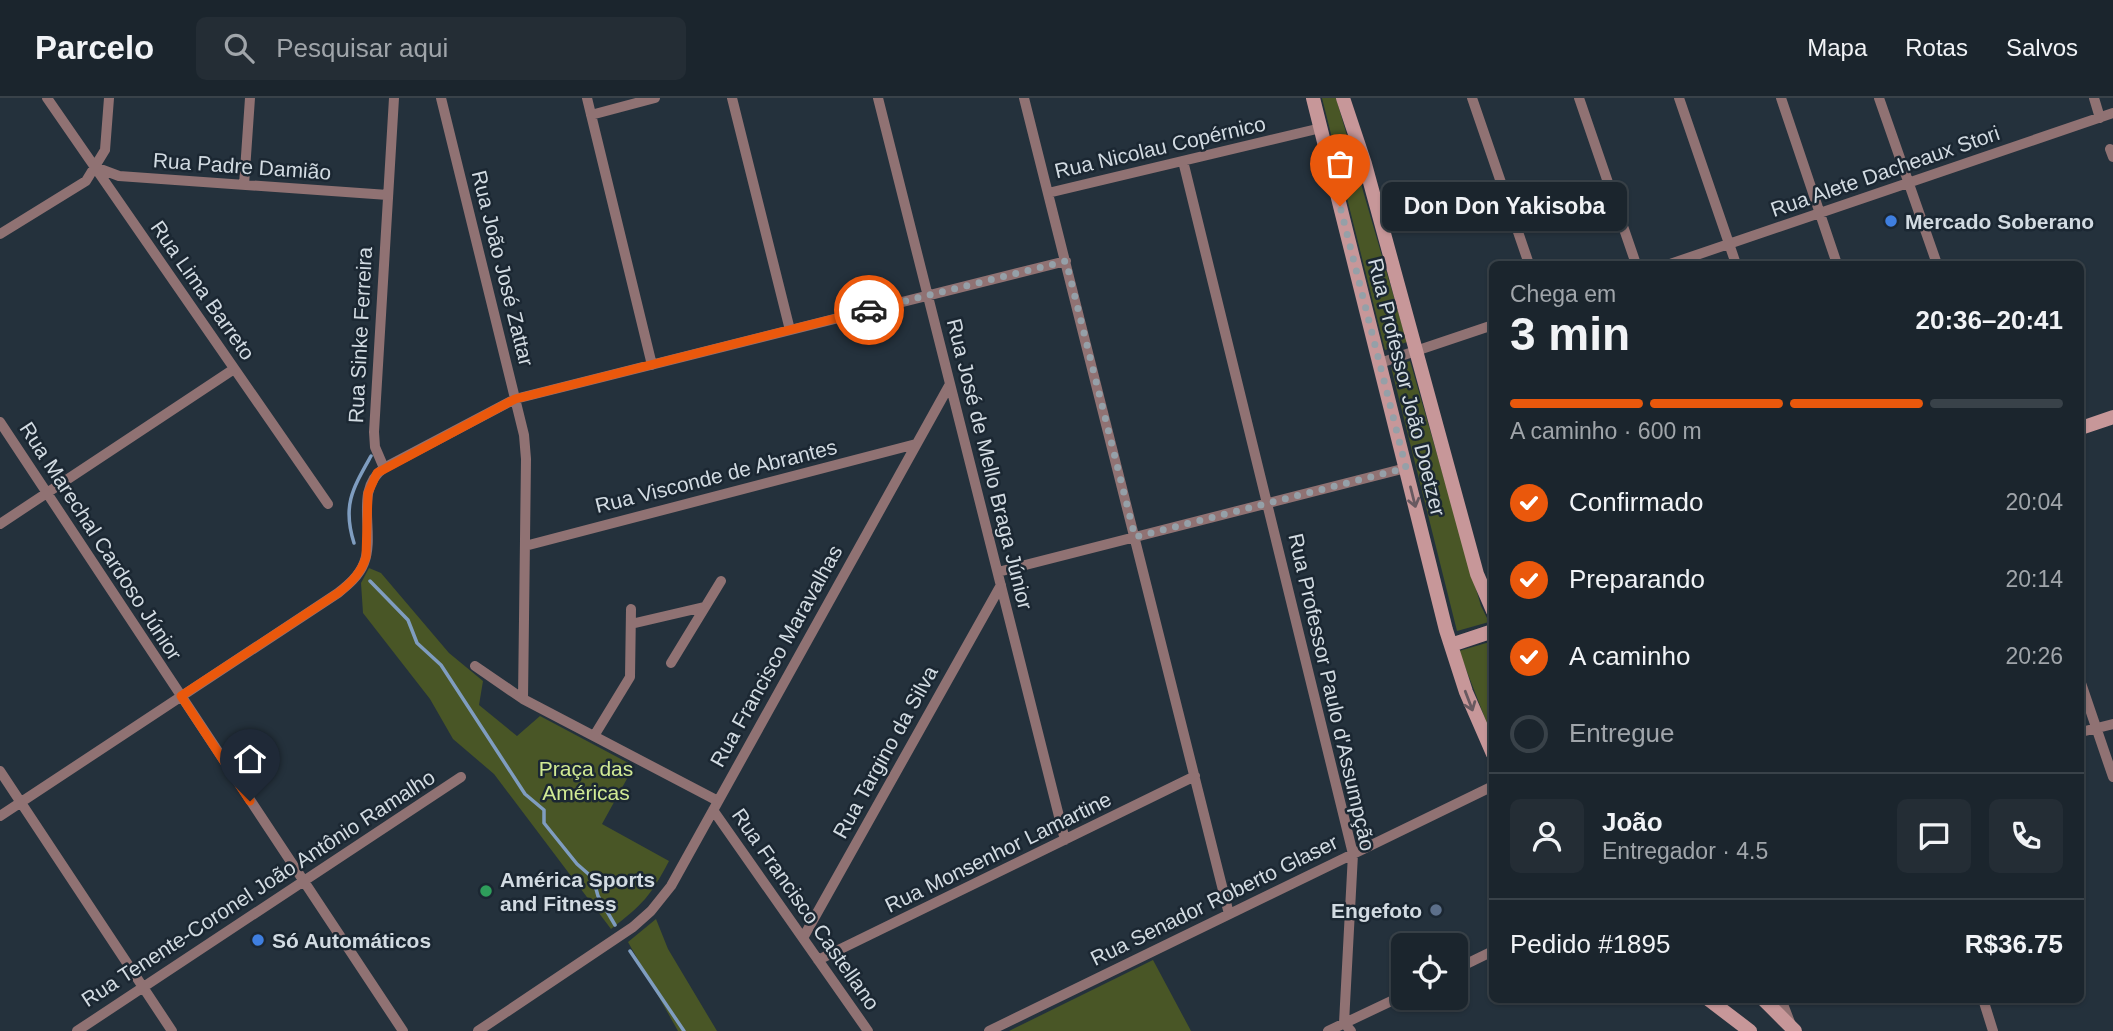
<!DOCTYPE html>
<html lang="pt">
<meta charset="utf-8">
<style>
:root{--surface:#1b252d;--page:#242d35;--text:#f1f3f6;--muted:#a0a5aa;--line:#394249;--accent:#ea580c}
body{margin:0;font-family:Helvetica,sans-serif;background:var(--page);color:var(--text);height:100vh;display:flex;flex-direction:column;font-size:26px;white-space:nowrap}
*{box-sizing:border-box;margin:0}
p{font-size:23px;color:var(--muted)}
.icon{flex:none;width:38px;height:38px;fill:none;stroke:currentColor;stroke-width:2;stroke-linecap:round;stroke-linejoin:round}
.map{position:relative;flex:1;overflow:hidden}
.sheet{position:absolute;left:1489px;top:163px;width:595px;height:742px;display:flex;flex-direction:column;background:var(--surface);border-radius:10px;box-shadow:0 2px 5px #0004,0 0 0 2px var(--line)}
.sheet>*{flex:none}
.fabs{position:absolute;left:1391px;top:835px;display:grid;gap:14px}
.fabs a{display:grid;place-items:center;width:77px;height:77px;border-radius:10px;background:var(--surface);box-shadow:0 2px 5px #0004,0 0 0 2px var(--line);font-size:35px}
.pin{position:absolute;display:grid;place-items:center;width:60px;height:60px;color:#fff;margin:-72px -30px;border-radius:50% 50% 50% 0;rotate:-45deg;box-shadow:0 0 7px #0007}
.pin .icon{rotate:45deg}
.courier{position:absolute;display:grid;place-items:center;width:70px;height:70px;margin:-35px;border:5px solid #ea580c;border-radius:50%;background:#fff;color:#222;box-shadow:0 2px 9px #0007}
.bubble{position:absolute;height:49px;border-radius:10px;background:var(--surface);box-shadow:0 2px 5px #0004,0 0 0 2px var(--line);font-size:23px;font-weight:700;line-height:49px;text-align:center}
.head em{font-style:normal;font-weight:700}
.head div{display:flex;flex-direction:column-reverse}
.head{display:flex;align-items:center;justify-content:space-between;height:119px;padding:0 21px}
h1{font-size:46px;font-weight:700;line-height:52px}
.bar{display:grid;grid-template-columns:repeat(4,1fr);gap:10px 7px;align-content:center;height:84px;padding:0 21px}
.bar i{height:9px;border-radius:5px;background:var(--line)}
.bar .current{background:var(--accent)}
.bar p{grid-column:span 4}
.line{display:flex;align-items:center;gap:18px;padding:0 21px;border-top:2px solid var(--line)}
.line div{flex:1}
.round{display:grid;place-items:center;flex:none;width:74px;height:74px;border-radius:10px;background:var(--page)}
ol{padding:0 21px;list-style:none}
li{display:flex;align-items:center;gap:21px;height:77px}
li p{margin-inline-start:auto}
li .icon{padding:7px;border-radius:50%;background:var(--accent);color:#fff;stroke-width:4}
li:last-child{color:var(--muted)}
li i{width:38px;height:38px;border:4px solid var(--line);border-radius:50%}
header{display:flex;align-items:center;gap:42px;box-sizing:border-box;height:98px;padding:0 35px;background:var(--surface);border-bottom:2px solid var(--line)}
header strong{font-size:33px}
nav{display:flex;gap:38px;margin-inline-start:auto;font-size:24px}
.search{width:490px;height:63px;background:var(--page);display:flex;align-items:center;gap:18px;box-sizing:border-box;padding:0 24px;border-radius:10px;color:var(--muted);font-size:26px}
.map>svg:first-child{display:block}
.green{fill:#495626}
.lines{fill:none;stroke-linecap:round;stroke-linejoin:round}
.stream{stroke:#7f9dc0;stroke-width:3.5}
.street{stroke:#907273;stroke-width:10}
.secondary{stroke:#c79799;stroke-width:14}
.oneway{stroke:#685960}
.done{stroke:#95a0a8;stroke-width:7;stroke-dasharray:0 12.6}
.route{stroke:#ea580c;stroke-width:9}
.shop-dot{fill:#3f7fe0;stroke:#1b2732;stroke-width:2.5}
.leisure-dot{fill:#2e9e5b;stroke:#1b2732;stroke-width:2.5}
.service-dot{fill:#5c6f8a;stroke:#1b2732;stroke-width:2.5}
.labels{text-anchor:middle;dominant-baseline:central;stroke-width:5;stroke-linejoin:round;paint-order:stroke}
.street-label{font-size:21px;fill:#d2dbe2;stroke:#1b2732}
.poi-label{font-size:21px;font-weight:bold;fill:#d2dbe2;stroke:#1b2732;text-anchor:start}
.park-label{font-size:21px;fill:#d1ea94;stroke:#1b2732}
</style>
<header>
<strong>Parcelo</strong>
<div class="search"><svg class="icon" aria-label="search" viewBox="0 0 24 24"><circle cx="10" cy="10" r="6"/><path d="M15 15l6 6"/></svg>Pesquisar aqui</div>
<nav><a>Mapa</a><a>Rotas</a><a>Salvos</a></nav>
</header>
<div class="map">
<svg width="2113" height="933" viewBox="0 0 2113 933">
<rect width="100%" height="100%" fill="#24313c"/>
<path class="green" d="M 1322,0 L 1336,0 L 1407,244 L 1385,252 Z
M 1410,263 L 1481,508 L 1489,524 L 1457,533 L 1391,269 Z
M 369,470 L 381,475 L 449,555 L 483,583 L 479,607 L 517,638 L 540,618 L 634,668 L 602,726 L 669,763 C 650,799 643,806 611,831 L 494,676 L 453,641 L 430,601 L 363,515 L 361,485 Z
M 1493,543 L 1493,641 L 1459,553 Z
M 656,821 L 668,851 L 717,933 L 678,933 L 628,844 Z
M 1153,862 L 1191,933 L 1009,933 Z"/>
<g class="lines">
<path class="stream" d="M 354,445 C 342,407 353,390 371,358
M 370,483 L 408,522 L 417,545 L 441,567 L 525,696 L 544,712 L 544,725 L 577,766 L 593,780 L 598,798 L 615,827
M 630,853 L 684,933"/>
<path class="street" d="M 47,0 L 328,406
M 441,0 L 524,337 L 526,361 L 523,601
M 587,0 L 652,267
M 732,0 L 790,232
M 878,0 L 1065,742
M 1024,0 L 1229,816
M 1472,0 L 1529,166
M 1579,0 L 1636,166
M 1679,0 L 1736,166
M 1781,0 L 1837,166
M 1879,0 L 1937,166
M 2094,0 L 2100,20
M 591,17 L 655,0
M 2110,51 L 2113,59
M 1183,63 L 1353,756 L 1344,925 L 1351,933
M 95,69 L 119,78 L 388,97
M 244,87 L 250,0
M 1048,95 L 1321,30
M 0,136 L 86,83 L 105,52 L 109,0
M 1670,166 L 2113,15
M 1380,265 L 1493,227
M 0,324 L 403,933
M 384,370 L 515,301 L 1066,163
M 0,426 L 234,271
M 525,448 L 916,346
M 998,474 L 1406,370
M 631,526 L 704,509
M 671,565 L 721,483
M 475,568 L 523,601 L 718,703
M 2081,585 L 2113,679
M 2081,634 L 2113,626
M 594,638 L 630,579 L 631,511
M 0,673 L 172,933
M 713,712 L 868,933
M 0,718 L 338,495 C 348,487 359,478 364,465 C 376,434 353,392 384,370 L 375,349 L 374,334 L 394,0
M 803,840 L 1001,487
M 818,862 L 1195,678
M 1456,871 L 1493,853
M 1781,901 L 1791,927
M 1983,901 L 1993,933
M 77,933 L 461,679
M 478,933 L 633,829 L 651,813 L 671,788 L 950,286
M 989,933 L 1493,688
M 1328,933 L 1404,897"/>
<path class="secondary" d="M 1313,0 L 1446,532 L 1466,594 L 1493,656
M 1343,0 L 1365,66 L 1477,476 L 1493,513
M 2081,330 L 2113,319
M 1451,547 L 1493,533
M 1708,901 L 1750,933
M 1763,901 L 1795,933"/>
</g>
<defs><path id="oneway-shaft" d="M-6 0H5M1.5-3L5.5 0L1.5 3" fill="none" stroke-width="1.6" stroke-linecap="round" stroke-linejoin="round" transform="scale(1.75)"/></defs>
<g class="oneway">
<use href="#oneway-shaft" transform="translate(1413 399) rotate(76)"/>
<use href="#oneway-shaft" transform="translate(1469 603) rotate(69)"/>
</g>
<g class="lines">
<path class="done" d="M 869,212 L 1066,163 L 1135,439 L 1406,370 L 1340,108"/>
<path class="route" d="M 250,703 L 181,598 L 338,495 C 351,485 361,475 366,459 L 368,395 L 377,375 L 515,301 L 869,212"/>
</g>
<g class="shop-dot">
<circle cx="1891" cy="123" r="7"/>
<circle cx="258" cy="842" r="7"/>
</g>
<circle class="leisure-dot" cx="486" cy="793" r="7"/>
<circle class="service-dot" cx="1436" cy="812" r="7"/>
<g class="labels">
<g class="street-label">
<text transform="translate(1160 49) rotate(-13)">Rua Nicolau Copérnico</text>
<text transform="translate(242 68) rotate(4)">Rua Padre Damião</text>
<text transform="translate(1885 73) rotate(-19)">Rua Alete Dacheaux Stori</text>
<text transform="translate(503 170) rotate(76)">Rua João José Zattar</text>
<text transform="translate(203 192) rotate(55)">Rua Lima Barreto</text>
<text transform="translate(360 237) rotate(-87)">Rua Sinke Ferreira</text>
<text transform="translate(1407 289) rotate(76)">Rua Professor João Doetzer</text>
<text transform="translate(990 366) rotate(76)">Rua José de Mello Braga Júnior</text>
<text transform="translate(716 378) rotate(-14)">Rua Visconde de Abrantes</text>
<text transform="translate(101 443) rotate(57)">Rua Marechal Cardoso Júnior</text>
<text transform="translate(776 558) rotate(-61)">Rua Francisco Maravalhas</text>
<text transform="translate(1332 594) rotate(77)">Rua Professor Paulo d'Assumpção</text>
<text transform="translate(885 654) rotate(-61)">Rua Targino da Silva</text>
<text transform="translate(998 754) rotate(-26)">Rua Monsenhor Lamartine</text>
<text transform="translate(258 790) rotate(-33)">Rua Tenente-Coronel João Antônio Ramalho</text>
<text transform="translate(1214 802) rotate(-26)">Rua Senador Roberto Glaser</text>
<text transform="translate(806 811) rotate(55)">Rua Francisco Castellano</text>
</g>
<g class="poi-label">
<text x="1905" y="123">Mercado Soberano</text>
<text x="500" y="781">América Sports<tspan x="500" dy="24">and Fitness</tspan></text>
<text x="1422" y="812" text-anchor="end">Engefoto</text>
<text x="272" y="842">Só Automáticos</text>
</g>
<g class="park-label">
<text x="586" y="670">Praça das<tspan x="586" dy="24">Américas</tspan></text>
</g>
</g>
</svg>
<div class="fabs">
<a><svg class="icon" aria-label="locate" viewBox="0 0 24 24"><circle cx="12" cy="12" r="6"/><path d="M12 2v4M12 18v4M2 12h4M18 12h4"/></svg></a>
</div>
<div class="pin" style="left:1340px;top:108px;background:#ea580c"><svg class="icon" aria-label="bag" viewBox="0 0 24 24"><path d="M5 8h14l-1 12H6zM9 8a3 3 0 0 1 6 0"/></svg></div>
<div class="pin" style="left:250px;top:703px;background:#1f2937"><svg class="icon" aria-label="home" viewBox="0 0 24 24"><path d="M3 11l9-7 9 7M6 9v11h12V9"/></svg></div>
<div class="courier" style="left:869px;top:212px"><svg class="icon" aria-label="car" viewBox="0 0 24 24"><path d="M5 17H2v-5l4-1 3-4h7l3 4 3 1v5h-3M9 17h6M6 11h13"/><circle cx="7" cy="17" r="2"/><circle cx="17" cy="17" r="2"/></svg></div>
<div class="bubble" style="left:1382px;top:84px;width:245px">Don Don Yakisoba</div>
<section class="sheet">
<div class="head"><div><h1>3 min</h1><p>Chega em</p></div><em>20:36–20:41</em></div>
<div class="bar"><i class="current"></i><i class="current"></i><i class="current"></i><i></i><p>A caminho · 600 m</p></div>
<ol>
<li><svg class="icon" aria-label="check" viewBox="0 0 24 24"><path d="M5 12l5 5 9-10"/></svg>Confirmado<p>20:04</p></li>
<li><svg class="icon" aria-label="check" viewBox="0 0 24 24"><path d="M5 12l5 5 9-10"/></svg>Preparando<p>20:14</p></li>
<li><svg class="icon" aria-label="check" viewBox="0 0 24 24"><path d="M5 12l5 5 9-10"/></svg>A caminho<p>20:26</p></li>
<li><i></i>Entregue</li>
</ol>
<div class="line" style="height:126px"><a class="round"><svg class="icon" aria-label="person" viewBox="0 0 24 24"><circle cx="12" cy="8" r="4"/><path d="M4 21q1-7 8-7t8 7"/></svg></a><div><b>João</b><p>Entregador · 4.5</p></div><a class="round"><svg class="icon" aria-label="chat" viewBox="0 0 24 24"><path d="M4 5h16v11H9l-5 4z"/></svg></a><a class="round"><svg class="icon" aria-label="phone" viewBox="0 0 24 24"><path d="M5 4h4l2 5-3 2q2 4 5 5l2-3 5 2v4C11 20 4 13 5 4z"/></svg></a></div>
<div class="line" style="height:91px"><div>Pedido #1895</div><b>R$36.75</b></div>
</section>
</div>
